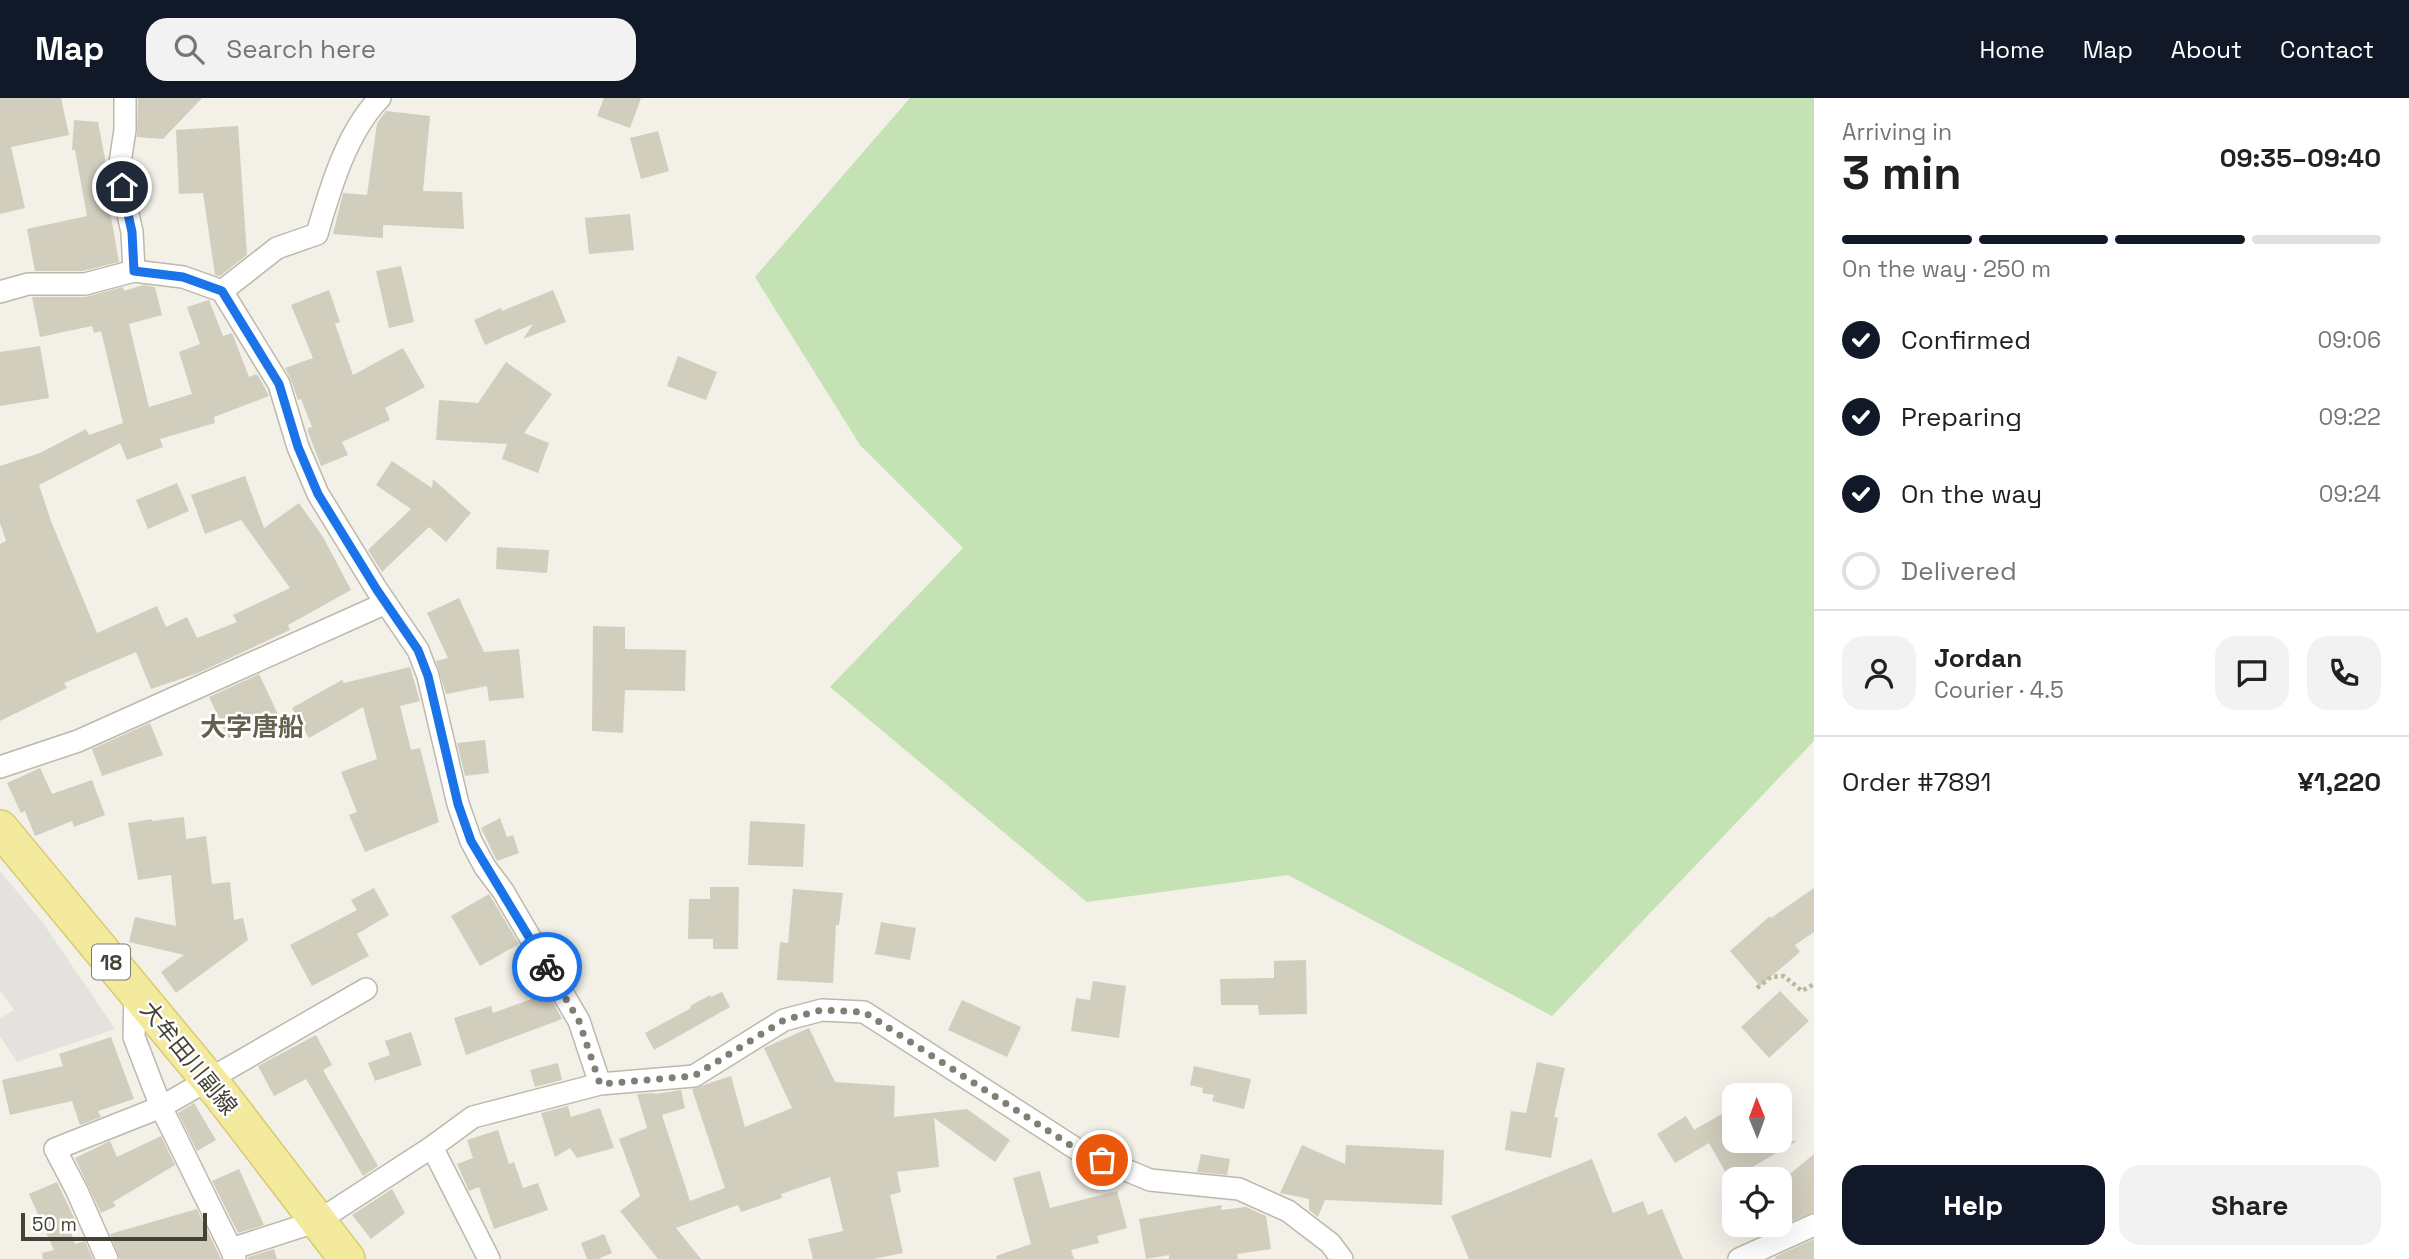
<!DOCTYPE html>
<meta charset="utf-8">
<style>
:root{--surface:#fff;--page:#f2f2f2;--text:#202124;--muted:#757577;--line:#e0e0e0;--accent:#111827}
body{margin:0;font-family:"Space Grotesk","Noto Sans JP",sans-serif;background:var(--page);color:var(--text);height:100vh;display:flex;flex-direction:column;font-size:26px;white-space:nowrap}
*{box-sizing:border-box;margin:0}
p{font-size:23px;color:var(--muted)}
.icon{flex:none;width:38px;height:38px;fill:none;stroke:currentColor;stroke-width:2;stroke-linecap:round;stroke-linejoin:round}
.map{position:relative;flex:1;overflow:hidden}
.details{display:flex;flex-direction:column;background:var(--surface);width:595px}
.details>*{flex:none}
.needle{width:46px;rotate:359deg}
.controls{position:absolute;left:1722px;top:985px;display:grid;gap:14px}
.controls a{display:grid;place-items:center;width:70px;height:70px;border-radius:14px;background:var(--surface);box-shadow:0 7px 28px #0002;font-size:35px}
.scale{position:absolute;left:21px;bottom:18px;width:186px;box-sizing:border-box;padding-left:7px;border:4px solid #444137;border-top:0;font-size:19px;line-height:24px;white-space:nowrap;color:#444137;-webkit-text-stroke:5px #fff;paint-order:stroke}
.pin{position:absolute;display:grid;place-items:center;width:60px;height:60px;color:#fff;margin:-30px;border:4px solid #fff;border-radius:50%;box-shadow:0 2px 7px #0007}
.courier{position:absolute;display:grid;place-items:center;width:70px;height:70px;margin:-35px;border:5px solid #1a73e8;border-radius:50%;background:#fff;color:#222;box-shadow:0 2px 9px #0007}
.summary em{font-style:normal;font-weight:700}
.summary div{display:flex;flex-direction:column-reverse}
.summary{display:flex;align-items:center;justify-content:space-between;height:119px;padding:0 28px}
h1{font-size:46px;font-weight:700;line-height:52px}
.bar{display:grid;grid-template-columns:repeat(4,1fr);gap:10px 7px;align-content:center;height:84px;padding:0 28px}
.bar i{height:9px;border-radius:5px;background:var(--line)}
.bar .selected{background:var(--accent)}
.bar p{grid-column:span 4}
.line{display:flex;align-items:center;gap:18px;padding:0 28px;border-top:2px solid var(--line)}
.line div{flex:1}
.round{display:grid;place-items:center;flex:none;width:74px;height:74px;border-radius:21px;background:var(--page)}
ol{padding:0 28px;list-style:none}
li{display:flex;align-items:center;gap:21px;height:77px}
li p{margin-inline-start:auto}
li .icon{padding:7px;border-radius:50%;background:var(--accent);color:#fff;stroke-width:4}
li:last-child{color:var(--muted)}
li i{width:38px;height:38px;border:4px solid var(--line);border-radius:50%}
.primary-button{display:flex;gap:14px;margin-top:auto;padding:14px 28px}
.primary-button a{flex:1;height:80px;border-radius:21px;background:var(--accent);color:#fff;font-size:28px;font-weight:700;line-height:80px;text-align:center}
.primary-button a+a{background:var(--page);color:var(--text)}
header{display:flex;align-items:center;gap:42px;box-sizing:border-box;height:98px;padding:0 35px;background:var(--accent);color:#fff}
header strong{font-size:33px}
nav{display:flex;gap:38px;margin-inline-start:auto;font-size:24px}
.search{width:490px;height:63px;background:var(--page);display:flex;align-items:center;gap:18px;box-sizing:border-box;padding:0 24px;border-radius:21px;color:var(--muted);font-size:26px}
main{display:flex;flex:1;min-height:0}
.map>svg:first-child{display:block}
.green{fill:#c5e2b4}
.parking{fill:#e3e2df}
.building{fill:#d2cebe}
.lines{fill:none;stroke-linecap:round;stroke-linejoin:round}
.street-casing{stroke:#bcb9ab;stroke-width:24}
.primary-casing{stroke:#d8ca6f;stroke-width:38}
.path{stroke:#bdb79d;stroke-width:4.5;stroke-dasharray:3.5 3.5;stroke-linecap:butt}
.street{stroke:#fff;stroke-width:21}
.primary{stroke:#f4ea9e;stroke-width:35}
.done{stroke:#817e75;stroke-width:7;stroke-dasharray:0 12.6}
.route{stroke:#1a73e8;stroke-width:9}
.labels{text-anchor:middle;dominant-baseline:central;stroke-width:5;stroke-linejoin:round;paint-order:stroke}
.shield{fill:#fff;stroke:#7c7a73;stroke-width:2}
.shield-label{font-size:21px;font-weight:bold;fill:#444137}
.street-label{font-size:23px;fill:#444137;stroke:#fff}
.quarter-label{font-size:26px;font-weight:bold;fill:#66614f;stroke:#fff}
</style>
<header>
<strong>Map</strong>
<div class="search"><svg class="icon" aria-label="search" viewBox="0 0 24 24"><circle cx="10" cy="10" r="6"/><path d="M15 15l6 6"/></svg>Search here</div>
<nav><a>Home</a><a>Map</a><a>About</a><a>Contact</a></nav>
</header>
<main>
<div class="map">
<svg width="1814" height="1161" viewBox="0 0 1814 1161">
<rect width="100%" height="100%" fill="#f2f0e7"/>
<path class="green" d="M 910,0 L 1814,0 L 1814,643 L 1552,918 L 1288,777 L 1087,804 L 830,589 L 963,450 L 860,347 L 755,179 Z"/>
<path class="parking" d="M 0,773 L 43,825 L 115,931 L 17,964 L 0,938 L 0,920 L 14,912 L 0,893 Z"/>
<path class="building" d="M 0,0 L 61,0 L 69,37 L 11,49 L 25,110 L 0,116 Z
M 138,0 L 202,0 L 163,41 L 137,39 Z
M 604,0 L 641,0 L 630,30 L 597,18 Z
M 386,13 L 430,18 L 423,93 L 462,94 L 464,131 L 383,127 L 383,140 L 333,136 L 343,95 L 367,97 L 377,25 Z
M 74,22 L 98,24 L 107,71 L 110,95 L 107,96 L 119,164 L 83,173 L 35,173 L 27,131 L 87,118 L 75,52 L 72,52 Z
M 238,28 L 247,157 L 220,178 L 215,177 L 203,95 L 179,96 L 176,32 Z
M 658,33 L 669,73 L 641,81 L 630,40 Z
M 630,116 L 634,152 L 589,156 L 585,120 Z
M 401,168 L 414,224 L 389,230 L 376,173 Z
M 143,187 L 155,189 L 162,217 L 129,226 L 149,309 L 192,296 L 179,254 L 200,246 L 187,209 L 209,202 L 223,238 L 232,235 L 249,279 L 256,276 L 259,279 L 269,298 L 214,319 L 215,325 L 160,341 L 163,349 L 127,362 L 120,345 L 39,387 L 51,423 L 97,535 L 157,508 L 166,529 L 187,519 L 197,540 L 237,524 L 233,517 L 290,490 L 241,422 L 205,436 L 191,397 L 245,378 L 264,430 L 299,405 L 323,439 L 351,492 L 288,527 L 290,532 L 198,575 L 151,591 L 136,554 L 64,585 L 67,590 L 0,623 L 0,446 L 6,443 L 0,425 L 0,368 L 40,355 L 86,331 L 89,337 L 123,325 L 101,233 L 94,235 L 92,228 L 40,239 L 32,199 L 85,199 L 123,189 L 124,193 Z
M 329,192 L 340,224 L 335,226 L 353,277 L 403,250 L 425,289 L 385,310 L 390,322 L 342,344 L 348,357 L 321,368 L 308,334 L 308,330 L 312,329 L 301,301 L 298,302 L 291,282 L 285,270 L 313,260 L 291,207 Z
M 553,192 L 566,224 L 523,241 L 533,226 L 485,247 L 474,222 L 501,210 L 502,213 Z
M 40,248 L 49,300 L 0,308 L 0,254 Z
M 678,258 L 717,274 L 706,302 L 667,288 Z
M 506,264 L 552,296 L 524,335 L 549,345 L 538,375 L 502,361 L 507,346 L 436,342 L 439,302 L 478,305 Z
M 392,363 L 432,390 L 433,381 L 471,415 L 446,444 L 429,429 L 382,474 L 368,452 L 411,411 L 376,387 Z
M 177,385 L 189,413 L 148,431 L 136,402 Z
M 497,449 L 549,452 L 547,475 L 496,471 Z
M 459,500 L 484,554 L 519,551 L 524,600 L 489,603 L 487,588 L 446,596 L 436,563 L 448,560 L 427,515 Z
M 593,528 L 625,529 L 625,551 L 686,552 L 685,593 L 625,592 L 623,635 L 592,633 Z
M 410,569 L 420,603 L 400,608 L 411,652 L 420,650 L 439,724 L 365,754 L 349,717 L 357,714 L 341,674 L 377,661 L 363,609 L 309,640 L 292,610 L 342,582 L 344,585 Z
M 259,576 L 285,631 L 264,640 L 258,627 L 228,640 L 209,599 Z
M 150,625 L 163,657 L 102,678 L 92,651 Z
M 485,642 L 489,675 L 465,678 L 457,645 Z
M 40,670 L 52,696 L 92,682 L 105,717 L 74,729 L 72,723 L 35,738 L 25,713 L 21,715 L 7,685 Z
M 184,719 L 186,741 L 206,738 L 212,786 L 230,784 L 234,822 L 243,820 L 248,842 L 176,895 L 161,874 L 184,857 L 129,844 L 135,819 L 176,828 L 171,777 L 138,782 L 128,725 L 152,721 L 152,723 Z
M 500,720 L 507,739 L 513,737 L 519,755 L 497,763 L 481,730 Z
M 750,723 L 805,726 L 803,769 L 748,767 Z
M 710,789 L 739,789 L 738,851 L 713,851 L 713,841 L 688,841 L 689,801 L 710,801 Z
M 374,790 L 389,817 L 357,836 L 369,858 L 312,888 L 290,847 L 357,812 L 351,802 Z
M 1814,790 L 1814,834 L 1795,847 L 1800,854 L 1760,888 L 1730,853 L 1770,818 L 1771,820 Z
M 793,791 L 843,795 L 839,827 L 836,827 L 833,885 L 777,882 L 780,844 L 788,845 Z
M 489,796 L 519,846 L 480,868 L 451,818 Z
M 881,824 L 916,830 L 910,862 L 875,856 Z
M 1306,862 L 1307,916 L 1259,917 L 1258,907 L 1221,907 L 1220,881 L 1274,880 L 1274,863 Z
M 1093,883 L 1126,888 L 1119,940 L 1071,933 L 1076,900 L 1090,902 Z
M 1780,893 L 1809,923 L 1769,960 L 1741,929 Z
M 722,894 L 730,909 L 654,952 L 645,935 L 691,910 L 690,908 L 710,897 L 711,899 Z
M 548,895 L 562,921 L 466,957 L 454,920 L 491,908 L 493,915 Z
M 962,902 L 1021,929 L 1007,959 L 948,932 Z
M 809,930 L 835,984 L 895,988 L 894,1019 L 967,1011 L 1010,1042 L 995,1064 L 934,1020 L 939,1069 L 897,1074 L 901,1094 L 890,1097 L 903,1155 L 873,1161 L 813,1161 L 808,1141 L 843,1133 L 830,1079 L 781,1096 L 782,1100 L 741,1114 L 738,1107 L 676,1130 L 701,1161 L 658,1161 L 620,1113 L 640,1098 L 619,1041 L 647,1030 L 637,996 L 654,995 L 655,996 L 681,992 L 685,1010 L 662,1017 L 690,1103 L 725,1090 L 692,991 L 731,978 L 745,1029 L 792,1010 L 764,950 Z
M 411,934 L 422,967 L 375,983 L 368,965 L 390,957 L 385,943 Z
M 316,937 L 332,967 L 323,972 L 378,1068 L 363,1078 L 306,981 L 274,998 L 258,968 Z
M 111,939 L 134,1001 L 98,1013 L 101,1019 L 80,1027 L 72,1003 L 10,1017 L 2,982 L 63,968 L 59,956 Z
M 1537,964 L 1565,970 L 1554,1019 L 1558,1020 L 1551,1060 L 1505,1052 L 1511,1013 L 1526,1015 Z
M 558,965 L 562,982 L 535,989 L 530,972 Z
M 1194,968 L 1251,981 L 1244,1011 L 1212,1003 L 1214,997 L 1202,995 L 1203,990 L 1190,987 Z
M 194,1005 L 216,1042 L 197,1053 L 178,1015 Z
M 568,1008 L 571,1019 L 600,1010 L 614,1050 L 577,1060 L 570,1050 L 555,1059 L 541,1015 Z
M 1734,1009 L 1734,1043 L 1797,1043 L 1730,1082 L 1709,1045 L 1675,1065 L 1657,1036 L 1686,1018 L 1694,1032 Z
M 498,1032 L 509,1066 L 514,1064 L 523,1090 L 538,1085 L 548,1112 L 494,1131 L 479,1089 L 469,1093 L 457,1066 L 473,1060 L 467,1042 Z
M 161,1038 L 175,1067 L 113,1104 L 116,1108 L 101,1115 L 75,1060 L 110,1043 L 117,1059 Z
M 1302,1047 L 1345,1066 L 1346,1047 L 1444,1052 L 1442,1107 L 1325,1102 L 1318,1119 L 1309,1112 L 1309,1101 L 1280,1095 Z
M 1201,1056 L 1230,1061 L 1227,1077 L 1197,1074 Z
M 1814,1056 L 1814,1114 L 1764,1135 L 1760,1127 L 1780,1127 L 1780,1084 Z
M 1592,1061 L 1613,1115 L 1643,1103 L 1648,1117 L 1662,1111 L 1683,1161 L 1469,1161 L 1451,1118 Z
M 239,1071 L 264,1127 L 238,1135 L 212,1083 Z
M 1040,1073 L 1050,1110 L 1117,1093 L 1127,1130 L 1097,1138 L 1099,1145 L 1071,1152 L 1074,1161 L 997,1161 L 996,1158 L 1031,1146 L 1013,1080 Z
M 57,1084 L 77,1126 L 69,1129 L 75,1146 L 85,1143 L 93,1161 L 43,1161 L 42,1155 L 54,1152 L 29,1096 Z
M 392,1091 L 405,1115 L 371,1141 L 352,1117 Z
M 1222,1107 L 1221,1112 L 1246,1109 L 1266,1118 L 1271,1151 L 1237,1156 L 1238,1161 L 1169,1161 L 1169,1157 L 1146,1161 L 1139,1121 Z
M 197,1111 L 221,1161 L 120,1161 L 110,1136 Z
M 604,1136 L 612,1155 L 598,1161 L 587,1161 L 581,1145 Z
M 1814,1141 L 1814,1161 L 1776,1161 L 1775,1159 Z
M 274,1151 L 277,1161 L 248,1161 L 248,1159 Z"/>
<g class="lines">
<defs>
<path id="street" d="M 125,0 L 125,32 L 120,65 L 122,89 L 132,134 L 134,173
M 222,193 L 277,150 L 317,136 C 330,91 347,33 380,0
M 0,194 L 28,186 L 85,186 L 134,173 L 183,179 L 222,193 L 279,286 L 298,349 L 318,396 L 377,492 L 418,552 L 428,578 L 458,706 L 471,743 L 485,769 L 503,793 L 579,923 L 600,986
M 0,669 L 78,643 L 386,505
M 135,893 L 134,939 L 161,1009 L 231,1151
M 432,1049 L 489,1161
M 107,1161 L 77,1093 L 55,1051 L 161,1009 L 366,891
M 235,1161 L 231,1151 L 318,1123 L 432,1049 L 473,1019 L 600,986 L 694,978 L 784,922 L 822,912 L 864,914 L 1078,1052 L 1150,1082 L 1239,1091 L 1288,1113 L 1330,1145 L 1342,1161
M 1739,1161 L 1814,1127"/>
<path id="primary" d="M 0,730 L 222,998 L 347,1161"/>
</defs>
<use href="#street" class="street-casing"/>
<use href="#primary" class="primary-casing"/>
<path class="path" d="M 1757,890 L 1771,879 L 1784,878 L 1802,893 L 1814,886"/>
<use href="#street" class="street"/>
<use href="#primary" class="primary"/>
</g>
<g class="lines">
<path class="done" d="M 547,869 L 579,923 L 600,986 L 694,978 L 784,922 L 822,912 L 864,914 L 1078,1052 L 1102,1062"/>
<path class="route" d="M 122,89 L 132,134 L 134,173 L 183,179 L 222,193 L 279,286 L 298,349 L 318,396 L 377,492 L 418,552 L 428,578 L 458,706 L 471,743 L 547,869"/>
</g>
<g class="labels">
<rect class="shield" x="92" y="846.5" width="38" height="35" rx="5"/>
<g class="shield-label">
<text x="111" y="864">18</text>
</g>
<g class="street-label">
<text transform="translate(189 960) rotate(51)">大牟田川副線</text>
</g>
<g class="quarter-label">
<text x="252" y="629">大字唐船</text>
</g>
</g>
</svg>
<div class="controls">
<a><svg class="needle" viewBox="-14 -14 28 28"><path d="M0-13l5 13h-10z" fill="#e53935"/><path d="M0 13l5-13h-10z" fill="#757577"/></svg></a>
<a><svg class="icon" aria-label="locate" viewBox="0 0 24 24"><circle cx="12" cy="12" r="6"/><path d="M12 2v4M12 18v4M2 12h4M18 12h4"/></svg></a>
</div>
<div class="scale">50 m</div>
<div class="pin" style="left:1102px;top:1062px;background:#ea580c"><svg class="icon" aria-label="bag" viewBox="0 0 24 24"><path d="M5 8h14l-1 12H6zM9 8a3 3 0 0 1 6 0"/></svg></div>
<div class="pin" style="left:122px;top:89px;background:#1f2937"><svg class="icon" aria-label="home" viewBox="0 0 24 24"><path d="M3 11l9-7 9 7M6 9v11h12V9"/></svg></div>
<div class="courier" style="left:547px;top:869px"><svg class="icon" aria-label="bike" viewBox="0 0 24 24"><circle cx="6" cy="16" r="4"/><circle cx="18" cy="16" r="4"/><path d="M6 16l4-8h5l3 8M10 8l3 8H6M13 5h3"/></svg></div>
</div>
<section class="details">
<div class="summary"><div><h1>3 min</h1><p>Arriving in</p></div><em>09:35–09:40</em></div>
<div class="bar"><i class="selected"></i><i class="selected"></i><i class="selected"></i><i></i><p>On the way · 250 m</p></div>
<ol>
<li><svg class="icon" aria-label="check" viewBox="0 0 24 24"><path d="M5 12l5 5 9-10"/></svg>Confirmed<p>09:06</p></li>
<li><svg class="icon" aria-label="check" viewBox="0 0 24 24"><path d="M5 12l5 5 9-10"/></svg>Preparing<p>09:22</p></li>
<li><svg class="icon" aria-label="check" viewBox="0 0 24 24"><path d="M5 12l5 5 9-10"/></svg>On the way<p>09:24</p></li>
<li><i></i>Delivered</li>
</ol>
<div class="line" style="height:126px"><a class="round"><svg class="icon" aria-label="person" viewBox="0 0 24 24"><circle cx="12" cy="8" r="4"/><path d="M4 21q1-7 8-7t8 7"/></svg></a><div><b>Jordan</b><p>Courier · 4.5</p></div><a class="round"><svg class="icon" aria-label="chat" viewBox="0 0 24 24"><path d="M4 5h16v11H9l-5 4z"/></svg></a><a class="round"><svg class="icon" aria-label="phone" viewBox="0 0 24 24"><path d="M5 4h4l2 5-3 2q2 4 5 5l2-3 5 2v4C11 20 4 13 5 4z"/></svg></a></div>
<div class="line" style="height:91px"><div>Order #7891</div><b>¥1,220</b></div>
<div class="primary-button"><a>Help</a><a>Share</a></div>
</section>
</main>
